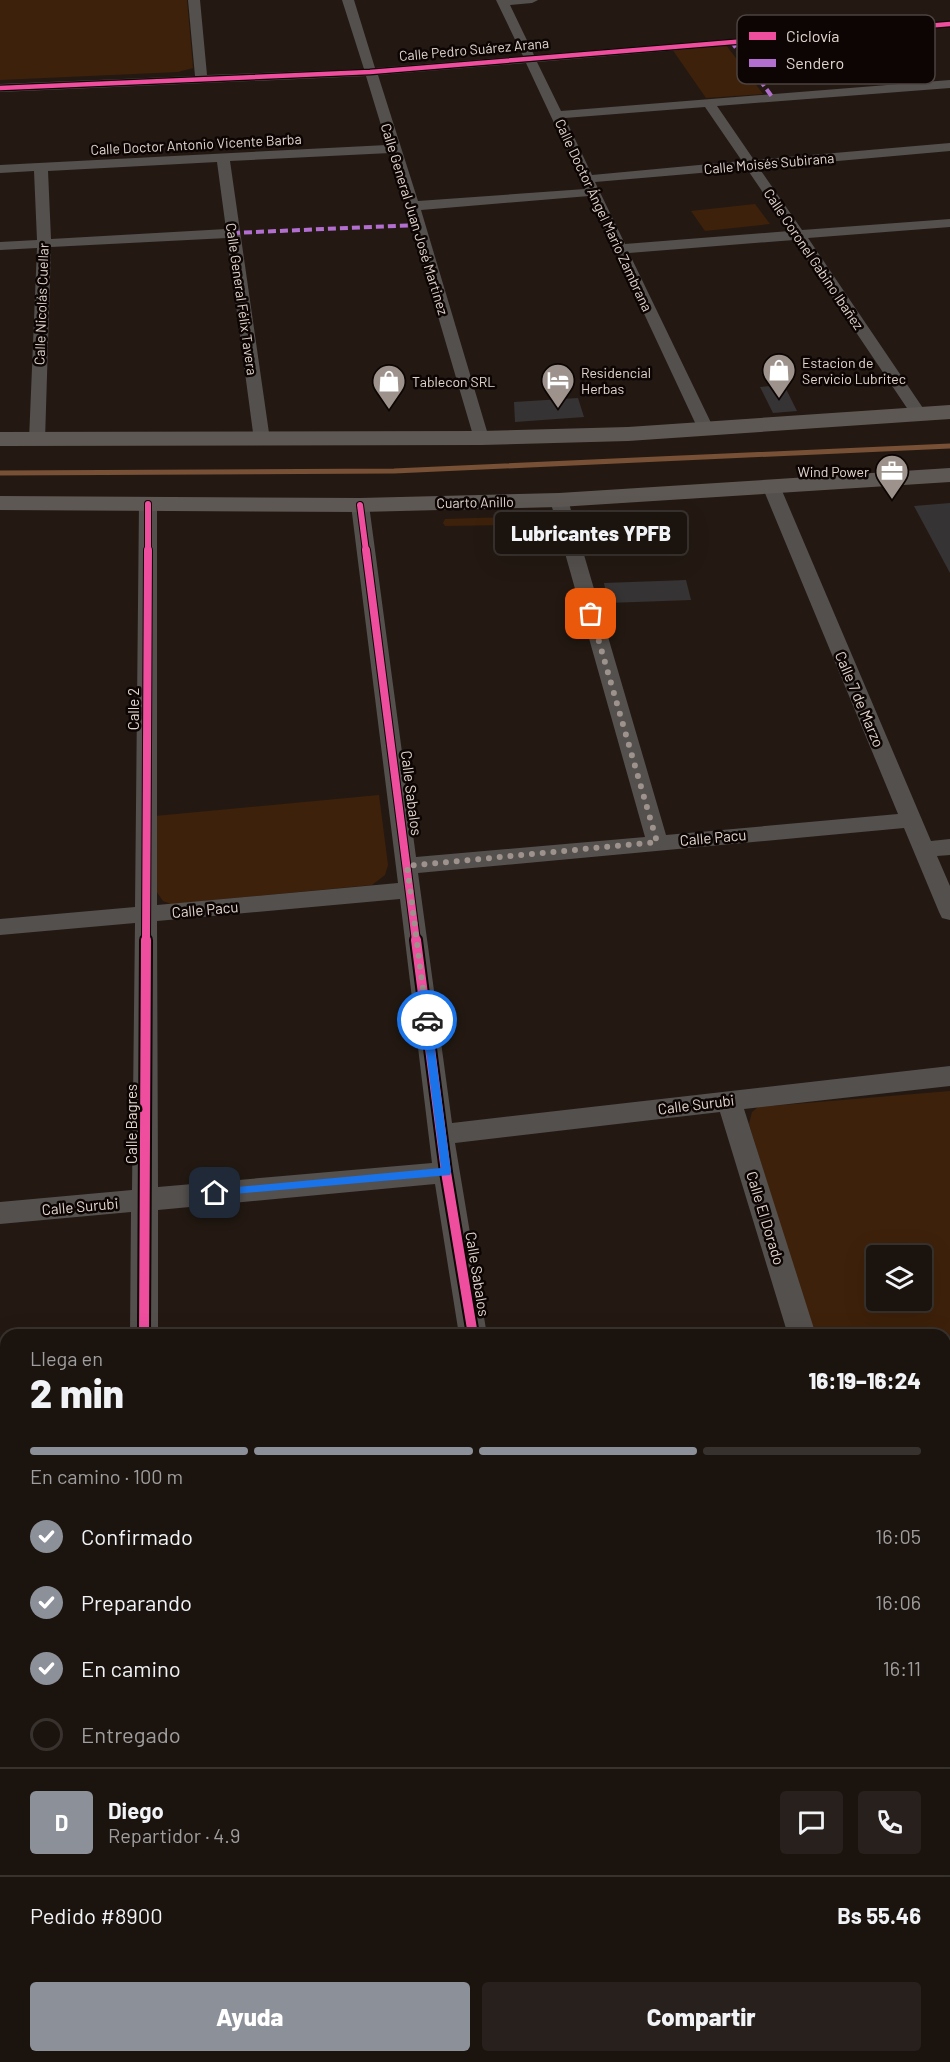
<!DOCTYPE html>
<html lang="es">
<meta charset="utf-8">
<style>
:root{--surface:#1a130e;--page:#27201c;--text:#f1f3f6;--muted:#9f9e9e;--line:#38322e;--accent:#8c9099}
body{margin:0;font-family:Barlow,sans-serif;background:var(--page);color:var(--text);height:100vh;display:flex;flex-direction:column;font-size:22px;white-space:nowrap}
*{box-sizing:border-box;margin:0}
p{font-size:20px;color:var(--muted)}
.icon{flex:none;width:33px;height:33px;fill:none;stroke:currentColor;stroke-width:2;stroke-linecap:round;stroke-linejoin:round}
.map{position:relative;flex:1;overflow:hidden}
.sheet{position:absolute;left:0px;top:1329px;width:951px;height:734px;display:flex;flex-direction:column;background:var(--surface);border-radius:18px 18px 0 0;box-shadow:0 6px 24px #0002,0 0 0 2px var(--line)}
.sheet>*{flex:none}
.controls{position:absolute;left:866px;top:1245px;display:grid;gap:12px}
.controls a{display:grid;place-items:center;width:66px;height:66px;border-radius:6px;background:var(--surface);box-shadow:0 6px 24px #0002,0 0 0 2px var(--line);font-size:30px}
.pin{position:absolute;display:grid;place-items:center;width:51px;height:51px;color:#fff;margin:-26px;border-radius:12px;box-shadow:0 3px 9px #0006}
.courier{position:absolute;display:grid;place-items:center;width:60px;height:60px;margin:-30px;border:4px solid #1a73e8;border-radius:50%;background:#fff;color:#222;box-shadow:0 2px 8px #0007}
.bubble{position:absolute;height:42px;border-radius:6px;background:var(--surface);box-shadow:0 6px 24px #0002,0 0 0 2px var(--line);font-size:20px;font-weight:800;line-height:42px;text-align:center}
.headline em{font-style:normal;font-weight:800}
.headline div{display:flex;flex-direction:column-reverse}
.headline{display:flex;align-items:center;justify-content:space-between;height:102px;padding:0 30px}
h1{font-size:39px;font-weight:800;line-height:45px}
.bar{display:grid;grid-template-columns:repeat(4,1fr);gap:9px 6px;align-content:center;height:72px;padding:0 30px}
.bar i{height:8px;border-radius:4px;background:var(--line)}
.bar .selected{background:var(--accent)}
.bar p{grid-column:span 4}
.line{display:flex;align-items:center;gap:15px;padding:0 30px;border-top:2px solid var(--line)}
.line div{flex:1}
.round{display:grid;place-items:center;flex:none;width:63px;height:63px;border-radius:6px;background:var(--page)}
ol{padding:0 30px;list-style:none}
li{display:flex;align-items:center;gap:18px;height:66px}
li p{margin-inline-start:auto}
li .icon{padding:6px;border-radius:50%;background:var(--accent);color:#fff;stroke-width:4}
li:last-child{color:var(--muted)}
li i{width:33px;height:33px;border:3px solid var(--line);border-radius:50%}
.primary-button{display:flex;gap:12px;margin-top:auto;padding:12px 30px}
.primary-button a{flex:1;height:69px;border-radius:6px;background:var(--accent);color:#fff;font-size:24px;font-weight:800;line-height:69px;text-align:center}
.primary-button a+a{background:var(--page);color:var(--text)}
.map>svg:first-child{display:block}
.green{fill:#3e210a;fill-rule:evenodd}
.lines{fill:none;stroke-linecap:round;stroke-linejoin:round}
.stream{stroke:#785035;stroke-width:5}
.building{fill:#363334}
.minor{fill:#54504e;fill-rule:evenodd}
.tertiary{fill:#54504e;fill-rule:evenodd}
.trunk{fill:#5e5854;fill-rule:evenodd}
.quiet{stroke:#b36fd0;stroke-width:4;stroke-dasharray:8 4;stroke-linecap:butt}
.cycleway-far3-casing{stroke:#0c0503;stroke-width:7}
.cycleway-far2-casing{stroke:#0c0503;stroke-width:8}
.cycleway-far1-casing{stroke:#0c0503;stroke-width:10}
.cycleway-casing{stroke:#0c0503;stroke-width:14}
.cycleway-far3{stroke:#ef4d9e;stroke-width:4.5}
.cycleway-far2{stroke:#ef4d9e;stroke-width:6}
.cycleway-far1{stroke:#ef4d9e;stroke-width:8}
.cycleway{stroke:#ef4d9e;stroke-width:10}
.route{fill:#1a73e8}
.done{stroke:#9e938c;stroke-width:6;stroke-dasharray:0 10.8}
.labels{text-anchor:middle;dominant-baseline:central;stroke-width:5;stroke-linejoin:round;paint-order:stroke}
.far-street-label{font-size:14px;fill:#e1d5cd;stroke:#0c0503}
.far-poi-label{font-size:14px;fill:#e1d5cd;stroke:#0c0503;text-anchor:start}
.street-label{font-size:15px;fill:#e1d5cd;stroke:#0c0503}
.key{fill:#0c0503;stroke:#4c4340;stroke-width:1.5}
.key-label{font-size:16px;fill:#e1d5cd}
</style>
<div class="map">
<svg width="950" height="2062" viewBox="0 0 950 2062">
<rect width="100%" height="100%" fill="#231912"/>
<path class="green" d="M 0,0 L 187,0 L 193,68 L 178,72 L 0,80 Z
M 726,45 L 763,94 L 706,98 L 672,49 Z
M 755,204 L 770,224 L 705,231 L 691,211 Z
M 509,517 L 512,520 L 509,525 L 445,526 L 443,523 L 445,519 Z
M 379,795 L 388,865 L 385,875 L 372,885 L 171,904 L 163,901 L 156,891 L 155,816 Z
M 950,1091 L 950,1422 L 945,1423 L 945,1335 L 814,1335 L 749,1124 L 752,1112 L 758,1107 ZM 876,1256 L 921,1256 L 921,1300 L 876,1300 Z"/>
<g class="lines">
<path class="stream" d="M 0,473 L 394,471 L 950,446"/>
</g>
<path class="building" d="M 784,385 L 797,411 L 773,413 L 760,387 Z
M 578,398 L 584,417 L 515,422 L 514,402 Z
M 950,503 L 950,573 L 914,506 Z
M 686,580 L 691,600 L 608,603 L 604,583 Z"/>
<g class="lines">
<path class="minor" d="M 188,0 L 200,0 L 207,75 L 364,69 L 342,0 L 354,0 L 375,68 L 523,56 L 496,0 L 538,0 L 532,3 L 510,5 L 534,55 L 950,21 L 950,27 L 537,62 L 561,111 L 950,80 L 950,88 L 717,106 L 754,160 L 950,143 L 950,151 L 759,168 L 802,230 L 950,219 L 950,227 L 808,238 L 927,414 L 919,419 L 913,417 L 794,240 L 629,253 L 714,429 L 706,434 L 698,429 L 589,196 L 421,210 L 489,438 L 481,443 L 475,442 L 390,153 L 230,161 L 270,440 L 268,444 L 262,445 L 254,440 L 227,238 L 51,247 L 45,440 L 37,445 L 31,444 L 29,440 L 37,248 L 0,250 L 0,242 L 37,240 L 34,171 L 0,173 L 0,165 L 387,145 L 366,76 L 0,92 L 0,84 L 195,76 ZM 526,63 L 585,189 L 418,201 L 378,75 ZM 705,107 L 742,161 L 592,175 L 565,118 ZM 217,162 L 226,229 L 51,239 L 48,171 ZM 747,169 L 789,231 L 625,244 L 595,182 Z
M 771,481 L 777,482 L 780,486 L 931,841 L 950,839 L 950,855 L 937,856 L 950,886 L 950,920 L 942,918 L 939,912 L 904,828 L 418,873 L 452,1123 L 950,1066 L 950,1086 L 744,1109 L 816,1335 L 788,1335 L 720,1112 L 455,1143 L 487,1335 L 459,1335 L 435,1184 L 158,1210 L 158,1335 L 130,1335 L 131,1212 L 0,1224 L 0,1202 L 132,1190 L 135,923 L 0,935 L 0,919 L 135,907 L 139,504 L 142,500 L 154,500 L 157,504 L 157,905 L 398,883 L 351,505 L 354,501 L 366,501 L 369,505 L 416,857 L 645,837 L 550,500 L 553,496 L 565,496 L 568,500 L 666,835 L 898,814 L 762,486 L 765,482 ZM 400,899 L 432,1163 L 158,1187 L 157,921 Z
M 6,1890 L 6,1925 L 0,1927 L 0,1892 Z"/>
<path class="tertiary" d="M 950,1426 L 950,1460 L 945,1461 L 945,1427 Z
M 6,1777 L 6,1819 L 0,1822 L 0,1780 Z"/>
<path class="trunk" d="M 950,405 L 950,419 L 628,441 L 481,445 L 0,446 L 0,432 L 481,431 L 628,427 Z
M 950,468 L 950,482 L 559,507 L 360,512 L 0,510 L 0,496 L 360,498 L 559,493 Z"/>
<path class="quiet" d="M 731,41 L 773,98
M 232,233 L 417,225"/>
<defs>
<path id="cycleway-far3" d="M 0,88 L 370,72 L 950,24"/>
<path id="cycleway-far2" d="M 360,505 L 366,551
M 148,551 L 148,504"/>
<path id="cycleway-far1" d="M 366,550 L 416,941
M 146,941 L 148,550"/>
<path id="cycleway" d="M 416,940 L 446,1172 L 473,1335
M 144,1335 L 146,940"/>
</defs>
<use href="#cycleway-far3" class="cycleway-far3-casing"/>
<use href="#cycleway-far2" class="cycleway-far2-casing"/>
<use href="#cycleway-far1" class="cycleway-far1-casing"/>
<use href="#cycleway" class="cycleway-casing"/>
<use href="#cycleway-far3" class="cycleway-far3"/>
<use href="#cycleway-far2" class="cycleway-far2"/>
<use href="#cycleway-far1" class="cycleway-far1"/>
<use href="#cycleway" class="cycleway"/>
</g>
<path class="route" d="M 427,1016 L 431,1020 L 451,1172 L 450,1175 L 211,1196 L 211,1190 L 215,1189 L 441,1168 L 422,1020 Z"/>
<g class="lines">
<path class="done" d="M 427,1020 L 407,866 L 657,842 L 591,614"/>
</g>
<defs>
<symbol id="shop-pin" viewBox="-11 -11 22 30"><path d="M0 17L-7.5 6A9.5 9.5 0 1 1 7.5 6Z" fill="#9e938c" stroke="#0c0503"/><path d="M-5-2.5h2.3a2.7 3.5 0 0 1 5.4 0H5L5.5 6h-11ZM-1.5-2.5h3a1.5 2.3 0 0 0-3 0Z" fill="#fff"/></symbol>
<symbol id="hotel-pin" viewBox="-11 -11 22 30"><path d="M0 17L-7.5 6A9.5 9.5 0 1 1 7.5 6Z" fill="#9e938c" stroke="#0c0503"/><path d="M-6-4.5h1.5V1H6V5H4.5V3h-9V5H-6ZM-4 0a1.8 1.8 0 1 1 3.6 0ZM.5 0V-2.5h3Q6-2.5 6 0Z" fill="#fff"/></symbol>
<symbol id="office-pin" viewBox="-11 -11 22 30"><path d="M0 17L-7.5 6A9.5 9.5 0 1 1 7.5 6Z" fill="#9e938c" stroke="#0c0503"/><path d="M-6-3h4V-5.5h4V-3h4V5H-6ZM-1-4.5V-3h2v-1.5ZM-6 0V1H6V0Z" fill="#fff"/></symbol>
</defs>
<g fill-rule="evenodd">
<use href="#shop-pin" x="760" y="351" width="38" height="52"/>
<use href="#hotel-pin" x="539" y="361" width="38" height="52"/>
<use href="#shop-pin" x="370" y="362" width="38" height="52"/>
<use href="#office-pin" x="873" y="452" width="38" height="52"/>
</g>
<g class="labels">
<g class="far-street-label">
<text transform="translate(474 49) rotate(-5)">Calle Pedro Suárez Arana</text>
<text transform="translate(196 144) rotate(-3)">Calle Doctor Antonio Vicente Barba</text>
<text transform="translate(769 163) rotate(-5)">Calle Moisés Subirana</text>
<text transform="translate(604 215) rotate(65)">Calle Doctor Ángel Mario Zambrana</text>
<text transform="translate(415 219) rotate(73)">Calle General Juan José Martinez</text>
<text transform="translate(814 259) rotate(56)">Calle Coronel Gabino Ibañez</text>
<text transform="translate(242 299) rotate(82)">Calle General Félix Tavera</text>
<text transform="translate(41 304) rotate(-88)">Calle Nicolás Cuellar</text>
<text transform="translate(475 502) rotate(-1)">Cuarto Anillo</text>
</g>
<g class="far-poi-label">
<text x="802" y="362">Estacion de<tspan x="802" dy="16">Servicio Lubritec</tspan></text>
<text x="581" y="372">Residencial<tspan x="581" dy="16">Herbas</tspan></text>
<text x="412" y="381">Tablecon SRL</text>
<text x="869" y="471" text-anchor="end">Wind Power</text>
</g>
<g class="street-label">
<text transform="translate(860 699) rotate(67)">Calle 7 de Marzo</text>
<text transform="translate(133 709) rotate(-90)">Calle 2</text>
<text transform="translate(412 793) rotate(83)">Calle Sabalos</text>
<text transform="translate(713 837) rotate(-5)">Calle Pacu</text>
<text transform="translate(205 909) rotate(-5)">Calle Pacu</text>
<text transform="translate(696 1104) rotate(-7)">Calle Surubi</text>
<text transform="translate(131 1124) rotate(-90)">Calle Bagres</text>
<text transform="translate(80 1206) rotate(-5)">Calle Surubi</text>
<text transform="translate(766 1218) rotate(73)">Calle El Dorado</text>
<text transform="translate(478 1274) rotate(81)">Calle Sabalos</text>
</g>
</g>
<rect x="737" y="15" width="198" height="69" rx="9" class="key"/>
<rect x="749" y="32" width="27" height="8" fill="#ef4d9e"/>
<rect x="749" y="59" width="27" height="8" fill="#b36fd0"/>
<g class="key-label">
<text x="786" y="42">Ciclovía</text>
<text x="786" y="69">Sendero</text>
</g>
</svg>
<div class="controls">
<a><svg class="icon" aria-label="layers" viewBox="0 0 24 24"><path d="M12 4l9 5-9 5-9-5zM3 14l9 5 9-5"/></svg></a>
</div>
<div class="pin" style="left:591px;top:614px;background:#ea580c"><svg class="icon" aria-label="bag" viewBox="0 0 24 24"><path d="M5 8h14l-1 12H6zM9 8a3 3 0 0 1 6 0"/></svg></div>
<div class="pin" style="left:215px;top:1193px;background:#1f2937"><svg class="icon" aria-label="home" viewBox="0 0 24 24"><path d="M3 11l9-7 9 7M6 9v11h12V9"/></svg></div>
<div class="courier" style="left:427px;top:1020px"><svg class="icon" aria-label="car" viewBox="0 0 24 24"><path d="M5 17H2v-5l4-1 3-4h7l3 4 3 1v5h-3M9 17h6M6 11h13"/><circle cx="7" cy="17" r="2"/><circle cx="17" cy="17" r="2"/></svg></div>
<div class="bubble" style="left:495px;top:512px;width:192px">Lubricantes YPFB</div>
<section class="sheet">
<div class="headline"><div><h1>2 min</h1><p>Llega en</p></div><em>16:19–16:24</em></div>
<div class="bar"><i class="selected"></i><i class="selected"></i><i class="selected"></i><i></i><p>En camino · 100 m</p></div>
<ol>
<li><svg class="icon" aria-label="check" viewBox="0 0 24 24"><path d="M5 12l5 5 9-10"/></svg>Confirmado<p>16:05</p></li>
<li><svg class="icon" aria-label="check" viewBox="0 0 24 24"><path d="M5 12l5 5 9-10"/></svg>Preparando<p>16:06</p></li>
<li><svg class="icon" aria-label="check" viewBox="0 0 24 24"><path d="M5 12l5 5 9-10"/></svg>En camino<p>16:11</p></li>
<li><i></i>Entregado</li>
</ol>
<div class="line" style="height:108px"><b class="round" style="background:var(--accent);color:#fff">D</b><div><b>Diego</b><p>Repartidor · 4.9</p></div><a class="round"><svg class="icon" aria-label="chat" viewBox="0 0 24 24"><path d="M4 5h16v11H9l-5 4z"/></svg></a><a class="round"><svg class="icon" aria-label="phone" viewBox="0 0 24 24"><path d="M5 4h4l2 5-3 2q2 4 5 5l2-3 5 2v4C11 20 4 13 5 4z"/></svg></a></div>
<div class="line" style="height:78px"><div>Pedido #8900</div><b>Bs 55.46</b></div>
<div class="primary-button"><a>Ayuda</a><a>Compartir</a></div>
</section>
</div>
